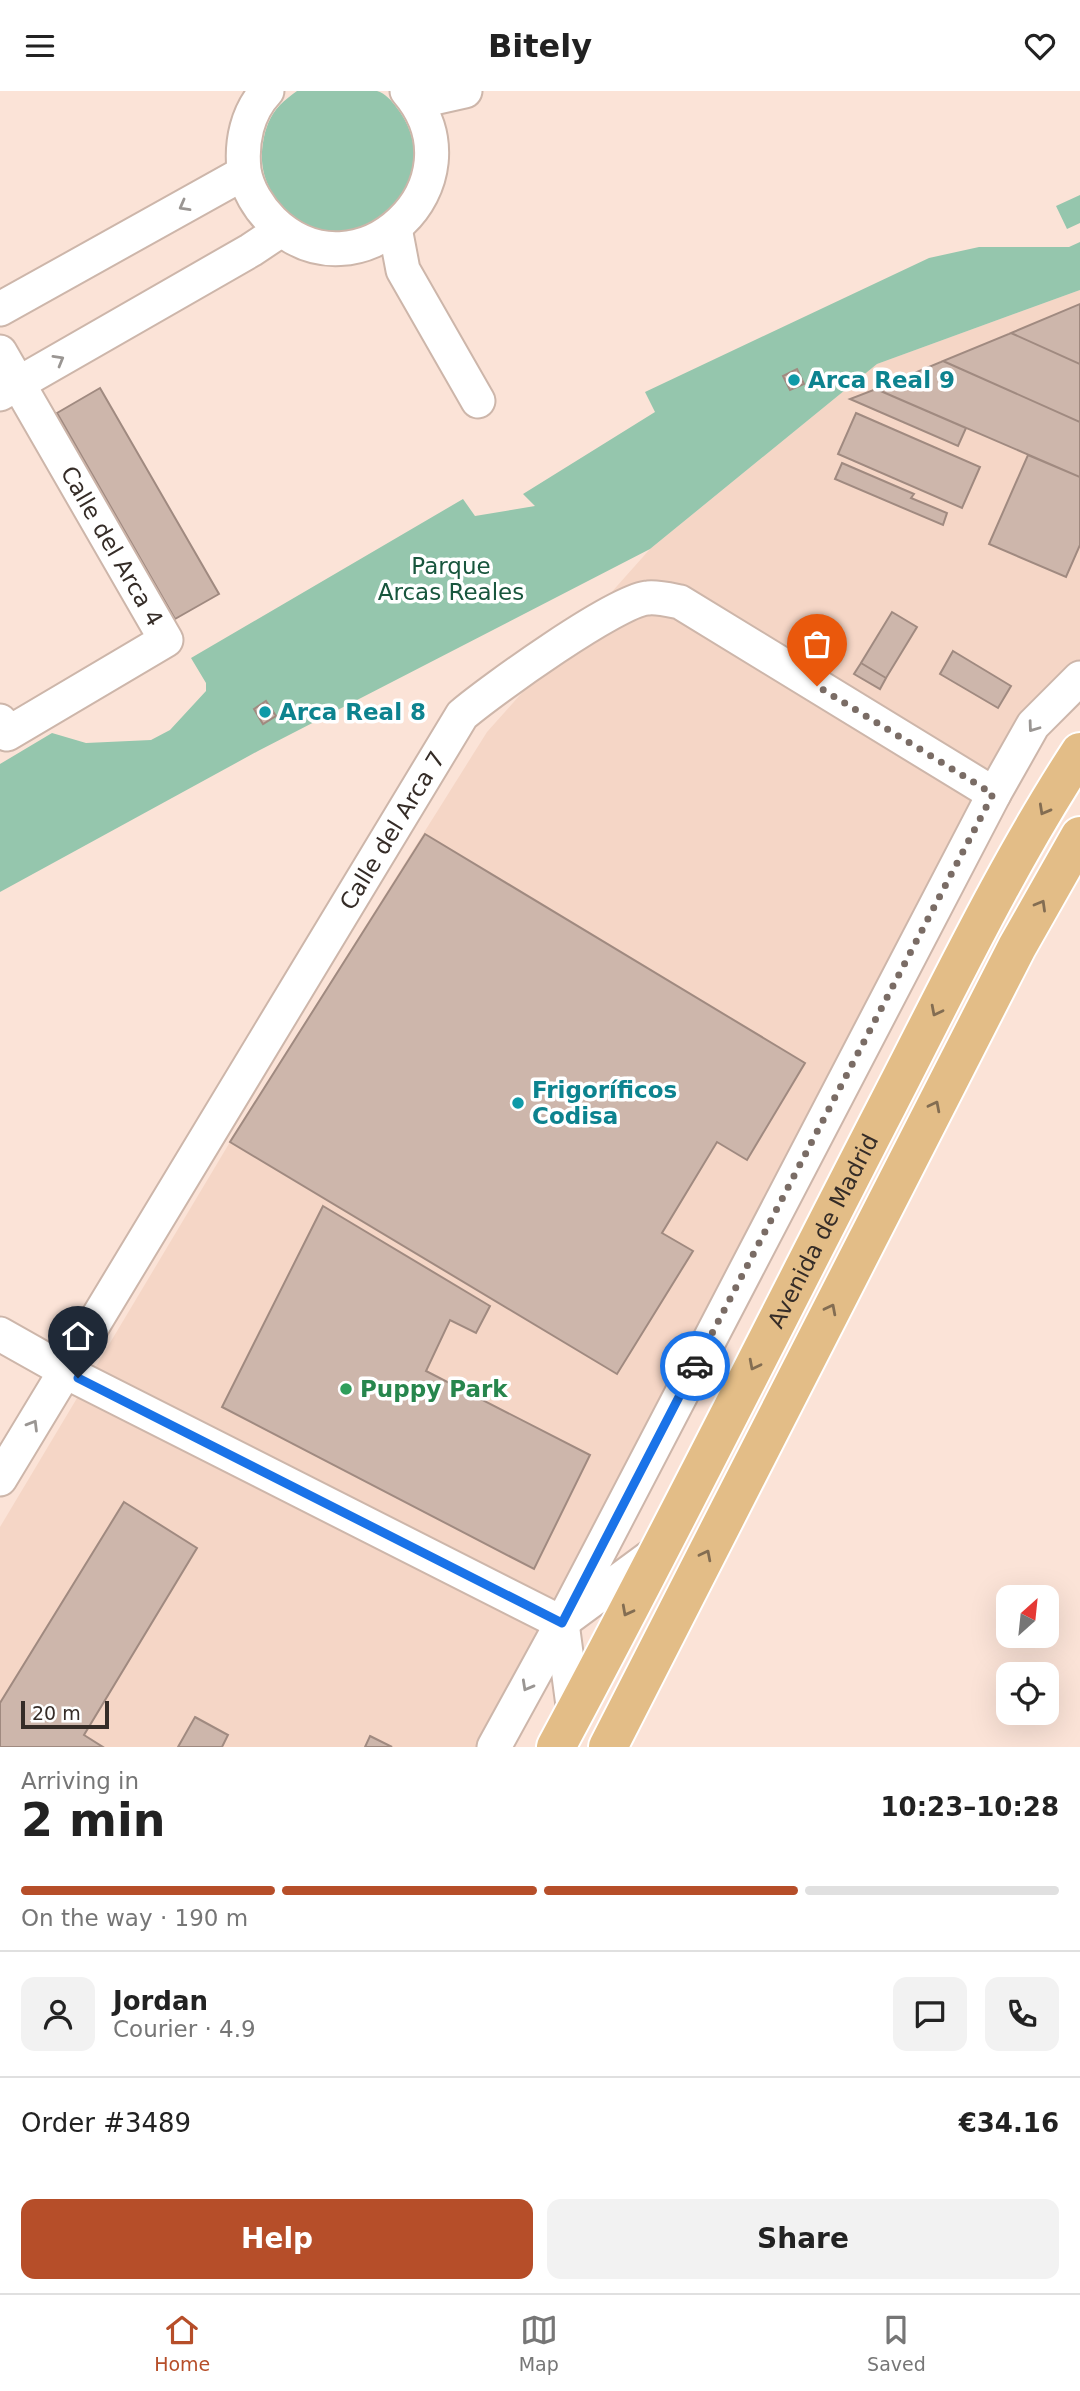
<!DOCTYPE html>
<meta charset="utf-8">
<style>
:root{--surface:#fff;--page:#f2f2f2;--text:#222;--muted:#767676;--line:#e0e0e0;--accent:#b64e29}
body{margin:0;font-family:"DejaVu Sans",sans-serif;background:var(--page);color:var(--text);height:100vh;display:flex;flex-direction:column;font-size:26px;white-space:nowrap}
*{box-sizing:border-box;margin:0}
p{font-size:23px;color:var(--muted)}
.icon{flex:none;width:38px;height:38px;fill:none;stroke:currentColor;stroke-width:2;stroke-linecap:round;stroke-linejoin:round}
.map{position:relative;height:1656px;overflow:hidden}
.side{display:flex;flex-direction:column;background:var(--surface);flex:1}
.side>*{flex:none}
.needle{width:46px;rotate:27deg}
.tools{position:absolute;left:996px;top:1494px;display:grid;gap:14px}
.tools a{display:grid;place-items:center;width:63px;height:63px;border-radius:14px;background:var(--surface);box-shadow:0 7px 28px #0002;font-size:35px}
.scale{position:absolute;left:21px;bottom:18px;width:88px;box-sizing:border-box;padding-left:7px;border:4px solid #352c27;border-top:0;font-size:19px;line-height:24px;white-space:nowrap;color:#352c27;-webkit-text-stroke:5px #fff;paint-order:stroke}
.pin{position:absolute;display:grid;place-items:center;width:60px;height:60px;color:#fff;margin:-72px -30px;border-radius:50% 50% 50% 0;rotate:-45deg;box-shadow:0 0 7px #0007}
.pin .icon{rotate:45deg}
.courier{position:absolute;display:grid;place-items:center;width:70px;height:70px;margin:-35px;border:5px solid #1a73e8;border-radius:50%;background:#fff;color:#222;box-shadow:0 2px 9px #0007}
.overview em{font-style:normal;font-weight:700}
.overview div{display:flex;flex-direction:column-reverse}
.overview{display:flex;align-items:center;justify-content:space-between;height:119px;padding:0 21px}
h1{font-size:46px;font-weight:700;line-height:52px}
.bar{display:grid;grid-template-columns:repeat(4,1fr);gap:10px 7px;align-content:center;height:84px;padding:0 21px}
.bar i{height:9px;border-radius:5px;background:var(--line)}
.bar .active{background:var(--accent)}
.bar p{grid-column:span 4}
.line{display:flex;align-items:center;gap:18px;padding:0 21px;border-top:2px solid var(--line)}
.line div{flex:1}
.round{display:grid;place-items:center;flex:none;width:74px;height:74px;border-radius:14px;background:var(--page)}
.button{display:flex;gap:14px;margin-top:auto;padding:14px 21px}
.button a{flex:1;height:80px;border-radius:14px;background:var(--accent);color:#fff;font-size:28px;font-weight:700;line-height:80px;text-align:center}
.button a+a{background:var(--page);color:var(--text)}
header{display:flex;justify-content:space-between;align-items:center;height:91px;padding:0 21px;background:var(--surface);font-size:32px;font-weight:700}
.menu{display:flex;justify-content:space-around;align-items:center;height:98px;border-top:2px solid var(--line);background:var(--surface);font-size:19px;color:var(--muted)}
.menu a{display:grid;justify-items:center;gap:4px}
.menu .active{color:var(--accent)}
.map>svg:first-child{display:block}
.built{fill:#f5d6c6}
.green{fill:#95c6ad}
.building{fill:#cdb6ab;stroke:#a08a80;stroke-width:2}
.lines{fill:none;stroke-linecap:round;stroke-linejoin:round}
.minor-casing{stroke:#cdb6aa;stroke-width:37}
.major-casing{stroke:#fff;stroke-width:42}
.minor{stroke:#fff;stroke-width:33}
.major{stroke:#e3bd87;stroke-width:38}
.oneway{stroke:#9a9693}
.oneway2{stroke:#836d52}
.done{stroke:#7a6c65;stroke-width:7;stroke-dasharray:0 12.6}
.route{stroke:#1a73e8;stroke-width:9}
.culture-dot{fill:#0f9aa8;stroke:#fff;stroke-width:2.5}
.leisure-dot{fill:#2e9e5b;stroke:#fff;stroke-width:2.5}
.labels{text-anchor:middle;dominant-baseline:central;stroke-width:7;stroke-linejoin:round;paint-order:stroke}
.culture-label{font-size:23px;font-weight:bold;fill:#0d838f;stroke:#fff;text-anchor:start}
.street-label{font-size:23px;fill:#352c27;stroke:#fff}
.park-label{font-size:23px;fill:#18563d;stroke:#fff}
.leisure-label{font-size:23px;font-weight:bold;fill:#27864d;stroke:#fff;text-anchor:start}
</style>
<header><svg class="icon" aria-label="menu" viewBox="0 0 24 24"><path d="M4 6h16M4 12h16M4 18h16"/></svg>Bitely<svg class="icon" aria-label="heart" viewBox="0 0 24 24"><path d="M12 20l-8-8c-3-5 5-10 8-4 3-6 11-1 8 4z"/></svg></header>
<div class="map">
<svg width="1080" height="1656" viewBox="0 0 1080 1656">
<rect width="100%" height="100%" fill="#fbe3d7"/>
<path class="built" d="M 1080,199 L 1080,578 L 497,1656 L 0,1656 L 0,1436 L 230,1051 L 487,641 L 650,458 L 877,273 Z"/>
<path class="green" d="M 297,0 C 316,0 336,0 356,0 C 362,0 371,0 377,0 C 385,2 392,10 397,17 C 415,39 422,76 405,102 C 397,114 388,125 375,132 C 321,162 252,113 263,52 C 265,38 270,24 280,14 C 285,9 291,4 297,0 Z
M 1080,104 L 1080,132 L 1067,138 L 1056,115 Z
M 1080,151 L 1080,199 L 877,273 L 650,458 L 258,660 L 0,801 L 0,673 L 52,642 L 86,652 L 151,649 L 170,639 L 206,600 L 206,592 L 191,567 L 463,408 L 475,425 L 535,415 L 523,403 L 655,321 L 645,301 L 929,167 L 979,156 L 1069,156 Z"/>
<path class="building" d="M 1080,213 L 1080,273 L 1011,242 Z
M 1011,242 L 1080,273 L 1080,331 L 943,270 Z
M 943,270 L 1080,331 L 1080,386 L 876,298 Z
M 797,278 L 804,293 L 790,299 L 783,285 Z
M 100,297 L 219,503 L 175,528 L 57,322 Z
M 876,298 L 966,337 L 958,355 L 850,308 Z
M 856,322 L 980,376 L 962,417 L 838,363 Z
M 1028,364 L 1080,386 L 1080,454 L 1066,486 L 989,453 Z
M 842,372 L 914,403 L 911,407 L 947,422 L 943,434 L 835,388 Z
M 892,521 L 917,536 L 886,587 L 861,572 Z
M 953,560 L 1011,595 L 998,617 L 940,583 Z
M 861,572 L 886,587 L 880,598 L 854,583 Z
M 266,610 L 276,625 L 263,633 L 254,618 Z
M 425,743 L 805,972 L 747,1069 L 717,1051 L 662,1142 L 693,1160 L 617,1283 L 230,1051 Z
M 323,1115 L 490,1215 L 476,1242 L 450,1229 L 426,1280 L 590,1364 L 534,1478 L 222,1316 Z
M 124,1411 L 197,1457 L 84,1644 L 103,1656 L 0,1656 L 0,1612 Z
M 195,1626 L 228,1644 L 222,1656 L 178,1656 Z
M 370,1645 L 392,1656 L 365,1656 Z"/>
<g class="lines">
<defs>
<g id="minor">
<path d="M 267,0 C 247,21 241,51 244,79 C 247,98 259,117 272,130 C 357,213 486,92 407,0"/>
<path d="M 416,11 L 465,0"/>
<path d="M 395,137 L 403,179 L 478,310"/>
<path d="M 0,218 L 244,82"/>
<path id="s1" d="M 0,261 L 166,549 L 7,643 L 0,630"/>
<path d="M 0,303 L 251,159 L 281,139"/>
<path d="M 0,1243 L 78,1287 L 562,1532"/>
<path id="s2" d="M 0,1388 L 462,624 C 490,600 618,508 648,507 C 658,506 670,509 680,511 L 994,703"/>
<path d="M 569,1526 L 660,1459"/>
<path d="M 562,1532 L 574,1622"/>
<path d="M 494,1656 L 562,1532 L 994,703 L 1033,634 L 1080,587"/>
</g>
<g id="major">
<path id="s3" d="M 556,1656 C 670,1444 777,1228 888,1013 C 949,895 1007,773 1080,661"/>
<path d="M 608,1656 L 1017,856 L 1080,745"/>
</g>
</defs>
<use href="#minor" class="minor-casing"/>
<use href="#major" class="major-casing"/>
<use href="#minor" class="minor"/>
<use href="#major" class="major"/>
</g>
<defs><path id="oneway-chevron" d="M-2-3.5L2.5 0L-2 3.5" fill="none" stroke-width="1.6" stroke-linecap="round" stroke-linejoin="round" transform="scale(1.75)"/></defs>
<g class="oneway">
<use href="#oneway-chevron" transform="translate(184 115) rotate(151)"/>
<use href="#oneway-chevron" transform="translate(59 269) rotate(-30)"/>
<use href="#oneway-chevron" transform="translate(1033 636) rotate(126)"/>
<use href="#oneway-chevron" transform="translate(33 1334) rotate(-59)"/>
<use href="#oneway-chevron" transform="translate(527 1595) rotate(119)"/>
</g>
<g class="oneway2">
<use href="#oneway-chevron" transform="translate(1044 719) rotate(119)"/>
<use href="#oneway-chevron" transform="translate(1041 814) rotate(-60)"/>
<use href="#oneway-chevron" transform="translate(936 920) rotate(117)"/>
<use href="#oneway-chevron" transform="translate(935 1015) rotate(-63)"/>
<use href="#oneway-chevron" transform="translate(831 1218) rotate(-63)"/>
<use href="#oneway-chevron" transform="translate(754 1274) rotate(117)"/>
<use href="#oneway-chevron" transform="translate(706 1464) rotate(-63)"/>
<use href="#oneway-chevron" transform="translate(627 1520) rotate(118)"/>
</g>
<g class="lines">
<path class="done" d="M 695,1275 L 993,703 L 817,595"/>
<path class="route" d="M 78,1287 L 562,1532 L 695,1275"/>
</g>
<g class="culture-dot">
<circle cx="794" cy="289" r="7"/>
<circle cx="265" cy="621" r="7"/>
<circle cx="518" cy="1012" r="7"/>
</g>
<circle class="leisure-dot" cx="346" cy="1298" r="7"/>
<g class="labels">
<g class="culture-label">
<text x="808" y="289">Arca Real 9</text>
<text x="279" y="621">Arca Real 8</text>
<text x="532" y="999">Frigoríficos<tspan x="532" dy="26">Codisa</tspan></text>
</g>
<g class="street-label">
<text stroke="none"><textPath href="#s1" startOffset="224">Calle del Arca 4</textPath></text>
<text stroke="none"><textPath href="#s2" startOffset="758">Calle del Arca 7</textPath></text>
<text stroke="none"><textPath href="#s3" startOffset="581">Avenida de Madrid</textPath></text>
</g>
<g class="park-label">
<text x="451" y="475">Parque<tspan x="451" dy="26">Arcas Reales</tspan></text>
</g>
<g class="leisure-label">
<text x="360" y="1298">Puppy Park</text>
</g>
</g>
</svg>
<div class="tools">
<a><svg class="needle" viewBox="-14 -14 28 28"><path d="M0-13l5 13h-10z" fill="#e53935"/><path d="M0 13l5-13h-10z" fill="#767676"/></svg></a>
<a><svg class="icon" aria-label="locate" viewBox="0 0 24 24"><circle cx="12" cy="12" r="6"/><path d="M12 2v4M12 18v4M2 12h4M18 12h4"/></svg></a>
</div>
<div class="scale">20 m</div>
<div class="pin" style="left:817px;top:595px;background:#ea580c"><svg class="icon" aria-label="bag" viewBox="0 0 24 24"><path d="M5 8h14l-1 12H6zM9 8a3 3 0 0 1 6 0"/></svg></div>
<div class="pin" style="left:78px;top:1287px;background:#1f2937"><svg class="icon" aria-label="home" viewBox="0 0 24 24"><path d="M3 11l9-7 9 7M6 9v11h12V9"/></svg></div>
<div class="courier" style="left:695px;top:1275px"><svg class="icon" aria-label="car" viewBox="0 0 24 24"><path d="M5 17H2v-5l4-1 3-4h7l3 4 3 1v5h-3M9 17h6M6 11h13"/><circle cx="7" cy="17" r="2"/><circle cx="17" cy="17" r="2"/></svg></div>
</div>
<section class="side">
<div class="overview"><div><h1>2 min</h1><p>Arriving in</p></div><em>10:23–10:28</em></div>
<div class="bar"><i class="active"></i><i class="active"></i><i class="active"></i><i></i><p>On the way · 190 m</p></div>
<div class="line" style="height:126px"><a class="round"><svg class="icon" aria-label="person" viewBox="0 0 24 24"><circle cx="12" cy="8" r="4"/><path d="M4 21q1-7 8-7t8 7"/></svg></a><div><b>Jordan</b><p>Courier · 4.9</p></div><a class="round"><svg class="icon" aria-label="chat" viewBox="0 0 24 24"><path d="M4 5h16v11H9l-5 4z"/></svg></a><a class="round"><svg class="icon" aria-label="phone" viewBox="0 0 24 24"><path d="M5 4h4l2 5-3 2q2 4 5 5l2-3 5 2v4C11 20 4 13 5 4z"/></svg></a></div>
<div class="line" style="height:91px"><div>Order #3489</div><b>€34.16</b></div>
<div class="button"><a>Help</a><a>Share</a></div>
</section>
<nav class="menu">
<a class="active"><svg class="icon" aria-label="home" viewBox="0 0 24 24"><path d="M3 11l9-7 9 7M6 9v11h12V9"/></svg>Home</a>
<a><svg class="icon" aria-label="map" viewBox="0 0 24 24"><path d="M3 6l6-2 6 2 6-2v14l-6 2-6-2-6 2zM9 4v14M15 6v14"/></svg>Map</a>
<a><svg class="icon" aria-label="saved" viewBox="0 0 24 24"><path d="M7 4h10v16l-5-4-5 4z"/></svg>Saved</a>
</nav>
